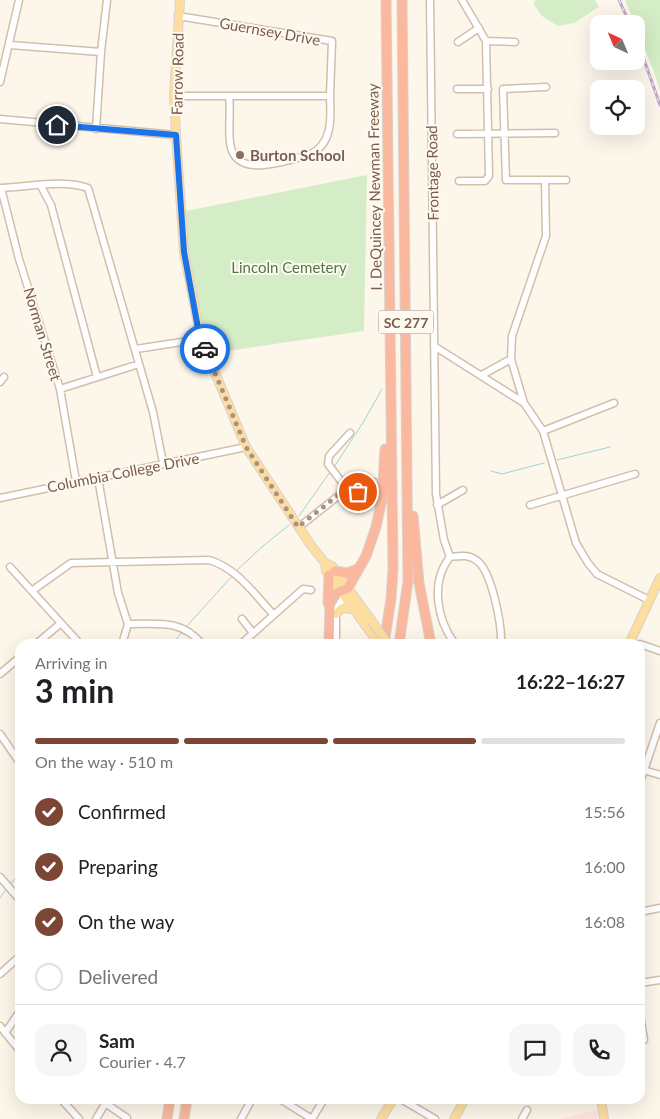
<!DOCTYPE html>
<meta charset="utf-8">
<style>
:root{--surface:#fff;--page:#f6f6f6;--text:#202124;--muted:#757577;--line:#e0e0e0;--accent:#7c4635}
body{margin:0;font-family:Lato,sans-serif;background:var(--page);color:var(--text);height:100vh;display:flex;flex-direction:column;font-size:19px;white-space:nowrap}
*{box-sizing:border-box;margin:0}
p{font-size:16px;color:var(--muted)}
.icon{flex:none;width:28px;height:28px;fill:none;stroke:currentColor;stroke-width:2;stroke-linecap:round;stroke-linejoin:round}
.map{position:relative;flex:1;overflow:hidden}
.panel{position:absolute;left:15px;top:639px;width:630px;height:465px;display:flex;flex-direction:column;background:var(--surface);border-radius:15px;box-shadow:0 5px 20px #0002}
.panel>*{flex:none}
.needle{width:32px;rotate:316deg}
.tools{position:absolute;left:590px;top:15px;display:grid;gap:10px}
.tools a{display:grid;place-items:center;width:55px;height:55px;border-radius:10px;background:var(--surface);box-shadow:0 5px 20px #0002;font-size:25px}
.pin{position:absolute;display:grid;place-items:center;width:42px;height:42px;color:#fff;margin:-21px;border:2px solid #fff;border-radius:50%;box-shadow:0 1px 5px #0007}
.courier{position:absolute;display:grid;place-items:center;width:50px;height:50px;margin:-25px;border:4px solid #1a73e8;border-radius:50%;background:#fff;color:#222;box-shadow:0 1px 6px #0007}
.head em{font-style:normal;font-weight:700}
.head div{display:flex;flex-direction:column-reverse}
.head{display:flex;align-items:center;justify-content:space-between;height:85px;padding:0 20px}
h1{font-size:32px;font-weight:700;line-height:38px}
.bar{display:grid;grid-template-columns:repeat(4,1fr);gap:8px 5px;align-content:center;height:60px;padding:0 20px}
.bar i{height:6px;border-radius:4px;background:var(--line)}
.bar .on{background:var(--accent)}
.bar p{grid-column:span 4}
.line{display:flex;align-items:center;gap:12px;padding:0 20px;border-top:1px solid var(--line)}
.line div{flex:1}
.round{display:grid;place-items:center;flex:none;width:52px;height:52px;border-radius:15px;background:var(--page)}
ol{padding:0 20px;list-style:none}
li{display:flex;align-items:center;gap:15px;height:55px}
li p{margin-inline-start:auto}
li .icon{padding:5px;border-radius:50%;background:var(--accent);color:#fff;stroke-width:4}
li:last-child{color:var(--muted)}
li i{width:28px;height:28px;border:2px solid var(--line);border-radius:50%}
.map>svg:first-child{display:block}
.commercial{fill:#fee8dd}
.green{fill:#d5edc6}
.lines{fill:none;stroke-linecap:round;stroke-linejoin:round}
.stream{stroke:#a2d0db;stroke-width:1}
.minor-casing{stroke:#d1bfae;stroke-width:9}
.major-casing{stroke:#dad2cd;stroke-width:10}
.highway-casing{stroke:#dad2cd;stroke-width:11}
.minor{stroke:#fff;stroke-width:6}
.major{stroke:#fedea0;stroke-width:8}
.highway{stroke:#fab99e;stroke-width:9}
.rail-casing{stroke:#baa6c9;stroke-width:3}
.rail{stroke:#fffaf1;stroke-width:1;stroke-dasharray:4;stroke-linecap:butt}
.major-bridge-casing{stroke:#dad2cd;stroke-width:10;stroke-linecap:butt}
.major-bridge{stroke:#fedea0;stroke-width:8}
.done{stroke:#a89383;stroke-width:5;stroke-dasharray:0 9}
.route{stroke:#1a73e8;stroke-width:6}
.education-dot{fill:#8d6e63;stroke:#fffaf1;stroke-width:2}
.labels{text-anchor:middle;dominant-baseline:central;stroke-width:4;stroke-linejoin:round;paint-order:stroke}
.shield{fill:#fffaf1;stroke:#a28c7d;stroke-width:1}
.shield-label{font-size:14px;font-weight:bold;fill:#7a5d4b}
.street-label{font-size:15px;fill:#7a5d4b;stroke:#fffaf1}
.education-label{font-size:15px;font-weight:bold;fill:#785e54;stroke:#fffaf1;text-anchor:start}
.park-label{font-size:15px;fill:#4e7a3f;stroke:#fffaf1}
</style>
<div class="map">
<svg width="660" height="1119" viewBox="0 0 660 1119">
<rect width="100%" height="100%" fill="#fdf6ea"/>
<path class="commercial" d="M 597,1110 L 598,1119 L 560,1119 Z"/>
<path class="green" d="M 535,0 L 595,0 L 599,7 L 574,23 L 558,26 L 542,16 L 534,5 Z
M 625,0 L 660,0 L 660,91 L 653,69 Z
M 367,175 L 364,331 L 207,354 L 201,339 L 181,212 Z"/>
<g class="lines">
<path class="stream" d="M 557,460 L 610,447
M 334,467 L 364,421 L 382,389
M 491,471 L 502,474 L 544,463
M 299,516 L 330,472
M 235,572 L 263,546 L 289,525
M 185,628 L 233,575
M 172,644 L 183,631
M 10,885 L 20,872
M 0,898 L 7,888"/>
<defs>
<path id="minor" d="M 430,0 L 436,494 L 444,540 L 450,557
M 486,41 L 515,42
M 458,42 L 479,28
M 10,45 L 101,52
M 0,82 L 19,0
M 546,87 L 503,89 L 506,180 L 566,180
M 457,89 L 488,89
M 174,96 L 330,96 L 332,41 L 178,16
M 229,96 C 231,112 228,127 230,143 C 235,181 286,160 309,155 C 333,144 331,119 330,96
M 0,119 L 176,135
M 96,129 L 101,52 L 107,0
M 457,134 L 555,133
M 459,181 L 485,181 L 489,176 L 486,41 L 462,0
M 41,186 L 51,205 L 97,377
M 434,346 L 524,403 L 543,431 L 576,543 L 588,563 L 597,574 L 649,600
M 136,349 L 201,339
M 482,375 L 511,359
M 0,382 L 4,377
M 60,389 L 139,364
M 524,403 L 511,359 L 512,336 L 546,236 L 545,180
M 543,431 L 614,403
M 98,478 L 118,593 L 128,624
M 76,481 L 60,389 L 19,259 L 1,188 C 29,187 62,179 88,188 L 153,412 L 163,463
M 347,489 L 328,464 L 329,456 L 350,433
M 0,498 L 246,447
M 437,505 L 463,490
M 530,505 L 635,474
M 299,527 L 347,489 L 354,493 L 374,482
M 10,567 L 80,644
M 33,590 L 71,563 L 209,560 C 237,568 254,594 274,615
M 242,619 L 253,633
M 128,624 C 158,624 181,619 202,644
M 36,644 L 60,624
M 122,644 L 128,624
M 241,644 L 303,589 L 311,590
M 336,644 L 336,610 L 346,593
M 455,644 C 437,620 430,582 450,557 C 459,556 468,554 476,560 C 492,570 502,626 501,644
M 640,644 L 660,651
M 0,674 L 20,657
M 0,734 L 20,763
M 640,769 L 660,775
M 640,782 L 660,723
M 0,877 L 20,900
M 640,912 L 660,908
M 0,974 L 20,956
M 640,983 L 660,980
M 640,1015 L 644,1040
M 0,1026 L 20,1051
M 5,1033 L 20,1011
M 61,1099 L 79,1119
M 280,1099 L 312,1119
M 401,1099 L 435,1119
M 105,1103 L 127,1118
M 96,1119 L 108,1099
M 241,1119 L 252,1099
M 312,1119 L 324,1099
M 522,1119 L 527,1110"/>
<path id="major" d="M 180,0 L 174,96 L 176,135 L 184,252 L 201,339 L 246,447 L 310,544 L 325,563 L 332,566 L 371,620
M 325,563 L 326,571 L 379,644
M 336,614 L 342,608 L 354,609
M 629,644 L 660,578
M 601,1099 L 604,1119
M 381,1119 L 393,1099
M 454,1119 L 465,1099"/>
<path id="highway" d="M 413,516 L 419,583 L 431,644
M 335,571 L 347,573 L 358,569
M 328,603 L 329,575
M 329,644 L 330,602 L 337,593 L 348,588 L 366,556 L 376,527 L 382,499 L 385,449
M 384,644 L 391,599 L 393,569 L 386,0
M 399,644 L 408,581 L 402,0
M 167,1119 L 170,1099
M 184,1119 L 187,1099"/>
</defs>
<use href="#minor" class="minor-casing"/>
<use href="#major" class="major-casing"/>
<use href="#highway" class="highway-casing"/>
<use href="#minor" class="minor"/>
<use href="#major" class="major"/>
<use href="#highway" class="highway"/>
<defs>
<path id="rail" d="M 619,0 L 630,24
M 636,37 L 660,105"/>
</defs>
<use href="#rail" class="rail-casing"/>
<use href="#rail" class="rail"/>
<defs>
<path id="major-bridge" d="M 371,620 L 388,644"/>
</defs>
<use href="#major-bridge" class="major-bridge-casing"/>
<use href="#major-bridge" class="major-bridge"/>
</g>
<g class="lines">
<path class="done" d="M 205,349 L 246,447 L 298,527 L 346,489 L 354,493 L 358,492"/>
<path class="route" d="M 57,125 L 176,135 L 184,252 L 200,339 L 205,349"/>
</g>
<circle class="education-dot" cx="240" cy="155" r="5"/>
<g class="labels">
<rect class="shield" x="378.5" y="310.5" width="55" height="23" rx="4"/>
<g class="shield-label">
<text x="406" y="322">SC 277</text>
</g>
<g class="street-label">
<text transform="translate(270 31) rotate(10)">Guernsey Drive</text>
<text transform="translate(177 74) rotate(-89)">Farrow Road</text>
<text transform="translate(432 173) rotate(-91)">Frontage Road</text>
<text transform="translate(374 187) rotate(-91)">I. DeQuincey Newman Freeway</text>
<text transform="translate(43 334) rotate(73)">Norman Street</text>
<text transform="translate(123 472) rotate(-11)">Columbia College Drive</text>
</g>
<g class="education-label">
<text x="250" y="155">Burton School</text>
</g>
<g class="park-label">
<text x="289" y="267">Lincoln Cemetery</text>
</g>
</g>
</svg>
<div class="tools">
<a><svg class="needle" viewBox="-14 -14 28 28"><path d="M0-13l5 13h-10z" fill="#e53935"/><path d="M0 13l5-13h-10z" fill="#757577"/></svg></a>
<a><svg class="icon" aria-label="locate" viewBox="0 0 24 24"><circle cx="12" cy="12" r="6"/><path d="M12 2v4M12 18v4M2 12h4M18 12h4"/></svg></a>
</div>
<div class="pin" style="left:358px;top:492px;background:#ea580c"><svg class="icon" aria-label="bag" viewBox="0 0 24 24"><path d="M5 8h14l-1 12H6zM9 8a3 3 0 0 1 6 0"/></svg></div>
<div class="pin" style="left:57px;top:125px;background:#1f2937"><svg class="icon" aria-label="home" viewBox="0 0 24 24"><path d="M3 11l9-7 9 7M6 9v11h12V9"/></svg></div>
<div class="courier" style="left:205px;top:349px"><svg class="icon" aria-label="car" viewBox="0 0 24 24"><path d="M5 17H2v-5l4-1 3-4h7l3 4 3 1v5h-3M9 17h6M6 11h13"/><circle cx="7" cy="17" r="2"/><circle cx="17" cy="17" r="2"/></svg></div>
<section class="panel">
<div class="head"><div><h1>3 min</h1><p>Arriving in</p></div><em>16:22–16:27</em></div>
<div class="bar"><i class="on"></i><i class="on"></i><i class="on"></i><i></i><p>On the way · 510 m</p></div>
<ol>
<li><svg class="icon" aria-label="check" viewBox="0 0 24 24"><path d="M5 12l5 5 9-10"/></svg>Confirmed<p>15:56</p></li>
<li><svg class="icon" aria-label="check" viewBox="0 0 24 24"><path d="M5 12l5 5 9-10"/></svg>Preparing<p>16:00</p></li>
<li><svg class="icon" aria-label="check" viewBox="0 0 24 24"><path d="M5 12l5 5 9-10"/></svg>On the way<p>16:08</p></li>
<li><i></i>Delivered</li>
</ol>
<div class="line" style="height:90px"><a class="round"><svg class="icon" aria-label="person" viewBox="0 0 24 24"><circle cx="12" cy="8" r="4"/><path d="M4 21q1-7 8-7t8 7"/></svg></a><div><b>Sam</b><p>Courier · 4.7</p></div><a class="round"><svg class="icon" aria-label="chat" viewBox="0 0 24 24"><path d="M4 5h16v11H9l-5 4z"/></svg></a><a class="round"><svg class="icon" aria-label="phone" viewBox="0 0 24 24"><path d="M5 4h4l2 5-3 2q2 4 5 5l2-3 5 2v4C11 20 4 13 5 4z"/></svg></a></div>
</section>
</div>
